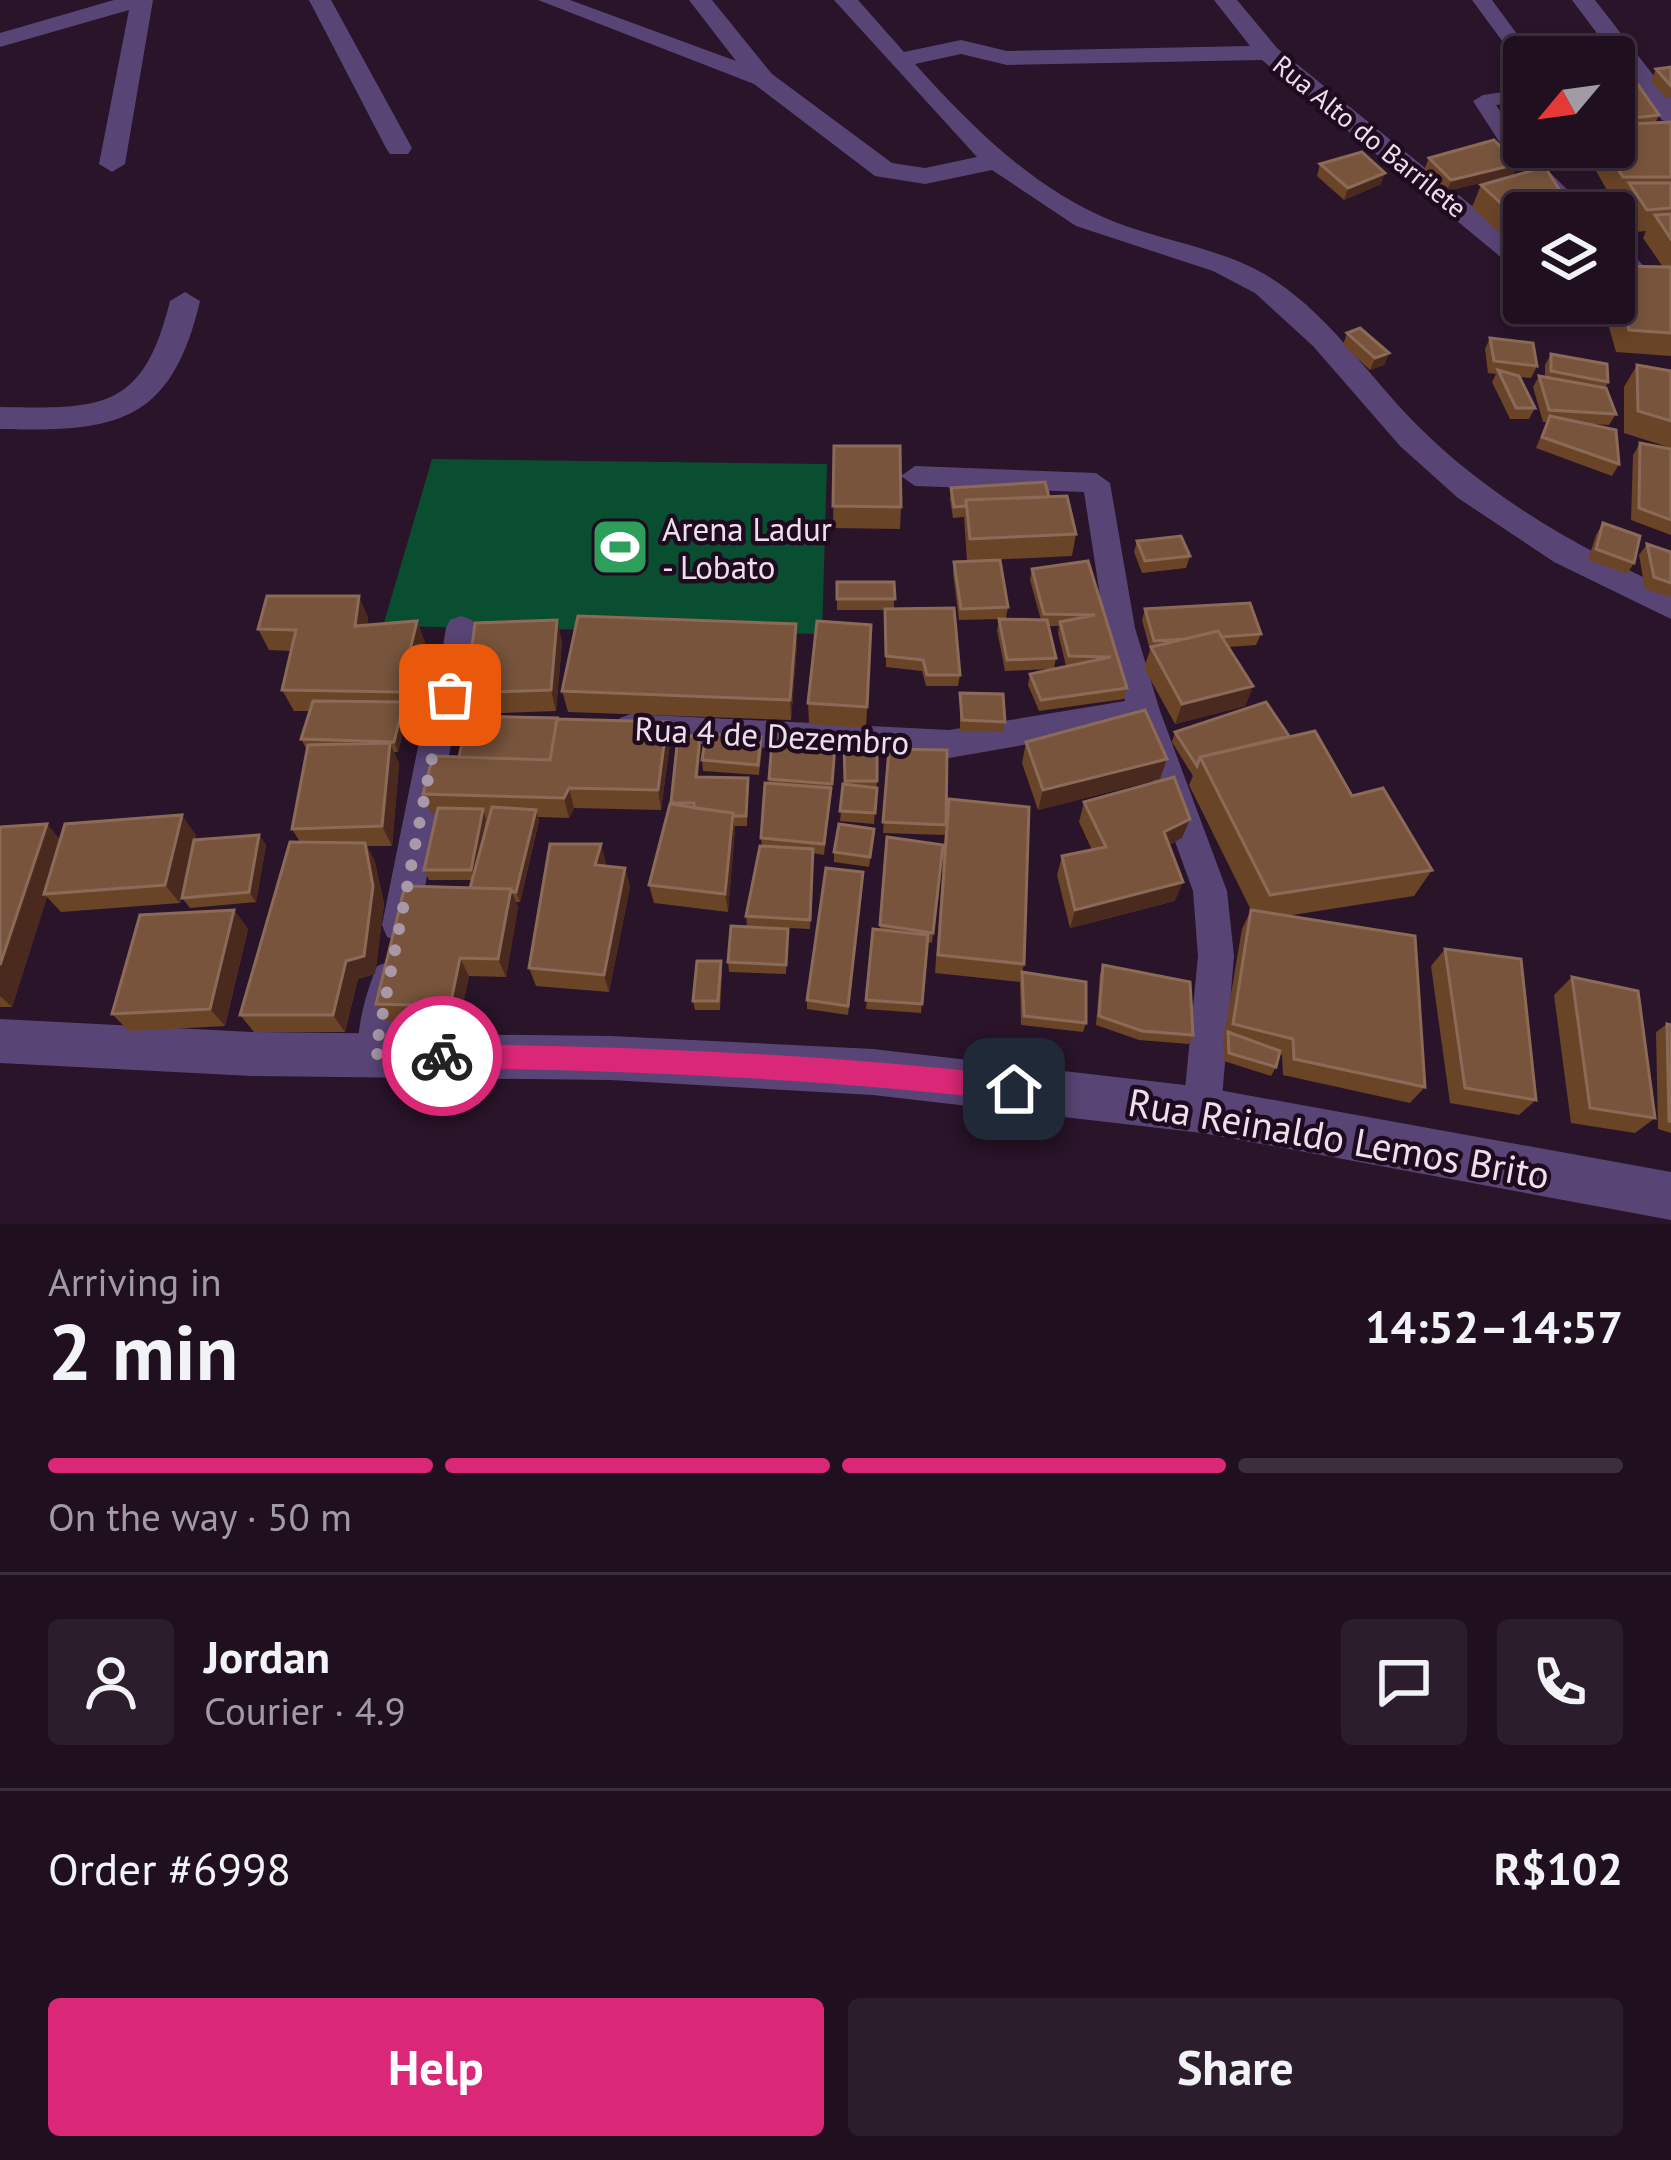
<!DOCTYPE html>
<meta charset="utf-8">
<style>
:root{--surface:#1f0f1f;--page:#2c1d2c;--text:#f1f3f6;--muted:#a19ca4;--line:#3c2f3d;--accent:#db2777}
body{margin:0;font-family:"PT Sans",sans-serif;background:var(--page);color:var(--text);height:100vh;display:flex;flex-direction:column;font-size:45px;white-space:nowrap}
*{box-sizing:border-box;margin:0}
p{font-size:39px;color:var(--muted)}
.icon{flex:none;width:66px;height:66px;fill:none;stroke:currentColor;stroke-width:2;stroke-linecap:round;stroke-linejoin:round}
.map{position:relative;height:1224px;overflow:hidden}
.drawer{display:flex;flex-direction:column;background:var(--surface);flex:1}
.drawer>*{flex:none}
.needle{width:78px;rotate:241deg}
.controls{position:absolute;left:1503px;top:36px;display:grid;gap:24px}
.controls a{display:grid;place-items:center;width:132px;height:132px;border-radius:12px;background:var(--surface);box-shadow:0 6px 18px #0003,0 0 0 3px var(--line);font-size:60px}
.pin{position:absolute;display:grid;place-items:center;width:102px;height:102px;color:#fff;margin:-51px;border-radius:24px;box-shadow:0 6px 18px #0006}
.courier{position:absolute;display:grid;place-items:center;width:120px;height:120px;margin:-60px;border:9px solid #db2777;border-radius:50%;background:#fff;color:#222;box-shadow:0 3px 15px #0007}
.headline em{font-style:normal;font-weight:800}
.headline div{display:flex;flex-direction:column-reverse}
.headline{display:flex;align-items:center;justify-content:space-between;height:204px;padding:0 48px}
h1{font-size:78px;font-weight:800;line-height:90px}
.bar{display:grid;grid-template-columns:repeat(4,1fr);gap:18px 12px;align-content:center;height:144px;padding:0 48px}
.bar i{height:15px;border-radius:9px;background:var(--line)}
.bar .selected{background:var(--accent)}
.bar p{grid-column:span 4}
.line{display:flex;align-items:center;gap:30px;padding:0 48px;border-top:3px solid var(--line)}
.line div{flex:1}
.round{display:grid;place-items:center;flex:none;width:126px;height:126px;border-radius:12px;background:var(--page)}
.cta{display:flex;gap:24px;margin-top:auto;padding:24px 48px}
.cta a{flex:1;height:138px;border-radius:12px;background:var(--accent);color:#fff;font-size:48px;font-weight:800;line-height:138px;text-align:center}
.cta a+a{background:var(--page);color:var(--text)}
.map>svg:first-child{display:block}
.green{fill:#094e30}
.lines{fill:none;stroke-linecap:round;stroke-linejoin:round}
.service{fill:#594575;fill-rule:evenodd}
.minor{fill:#594575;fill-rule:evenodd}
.wall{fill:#6a4427}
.shaded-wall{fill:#4a2a1f}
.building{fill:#78543c;stroke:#8b6a58;stroke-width:3}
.route{fill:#db2777}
.done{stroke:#a998a8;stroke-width:12;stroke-dasharray:0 21.6}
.labels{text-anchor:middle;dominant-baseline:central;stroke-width:9;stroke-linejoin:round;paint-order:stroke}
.far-street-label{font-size:27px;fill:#eedfed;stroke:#1f0b1f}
.poi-label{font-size:33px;fill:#eedfed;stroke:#1f0b1f;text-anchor:start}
.street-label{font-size:33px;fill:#eedfed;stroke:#1f0b1f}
.near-street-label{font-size:39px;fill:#eedfed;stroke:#1f0b1f}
</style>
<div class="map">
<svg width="1671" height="1224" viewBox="0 0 1671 1224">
<rect width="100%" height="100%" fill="#291429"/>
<path class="green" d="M 432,459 L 827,464 L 822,634 L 383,626 Z"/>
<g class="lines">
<path class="service" d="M 1472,0 L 1492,0 L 1534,57 L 1517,61 Z
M 1524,89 L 1524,101 L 1496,105 L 1524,147 L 1591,213 L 1567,213 L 1500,143 L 1473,101 L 1483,95 Z
M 1614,242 L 1622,244 L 1651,273 L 1651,283 L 1633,283 L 1614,263 Z
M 915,466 L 1096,473 L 1110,483 L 1135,628 L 1160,711 L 1227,891 L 1234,956 L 1221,1110 L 1216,1124 L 1202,1129 L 1188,1124 L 1183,1110 L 1198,956 L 1193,891 L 1133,726 L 949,758 L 631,740 L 620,736 L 615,727 L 620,718 L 631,714 L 949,730 L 1125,701 L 1105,628 L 1084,492 L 915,486 L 901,476 Z
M 461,616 L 472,620 L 476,628 L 463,713 L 516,716 L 521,725 L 516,734 C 495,742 471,734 451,745 L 418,925 L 413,937 L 400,941 L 387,937 L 382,925 L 420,737 L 430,725 L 446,628 L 450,620 Z
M 390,961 L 403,966 C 414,991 399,1043 388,1068 L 375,1074 L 362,1068 C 351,1042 366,992 377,966 Z"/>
<path class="minor" d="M 114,0 L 153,0 L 125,164 L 112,172 L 99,164 L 129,10 L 0,47 L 0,33 Z
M 309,0 L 331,0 L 412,148 L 408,154 L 390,154 L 386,148 Z
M 538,0 L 570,0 L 736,61 L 689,0 L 712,0 L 772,74 L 892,163 L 925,168 L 977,157 L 834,0 L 858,0 L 904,52 L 961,40 L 1007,51 L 1250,46 L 1214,0 L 1237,0 L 1277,48 L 1524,248 L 1524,271 L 1514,268 L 1262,60 L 1007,65 L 961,54 L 915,64 C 972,127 1034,190 1115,222 C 1169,243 1229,249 1277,282 C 1333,320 1371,379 1418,426 C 1490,498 1579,548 1671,590 L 1671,619 L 1554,562 L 1458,498 L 1400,446 L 1313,346 L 1255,293 L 1213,271 L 1076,226 L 992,170 L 925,184 L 875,176 L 754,84 Z
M 1572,0 L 1595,0 L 1671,98 L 1671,123 L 1662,120 Z
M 185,292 L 200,301 C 171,424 116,432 0,429 L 0,407 C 103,409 143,410 170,301 Z
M 0,1019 L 252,1032 L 610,1036 L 873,1049 L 1202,1087 L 1671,1172 L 1671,1220 L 1202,1133 L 873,1095 L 610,1080 L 252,1076 L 0,1063 Z"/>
</g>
<path class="wall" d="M 1614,63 L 1659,115 L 1655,123 L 1671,122 L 1671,356 L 1616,352 L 1602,303 L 1614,303 L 1614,266 L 1663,267 L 1643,238 L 1646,231 L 1635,232 L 1617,206 L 1620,199 L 1612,199 L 1583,148 L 1614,147 Z
M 1671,67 L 1671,98 L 1665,97 L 1651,81 L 1656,69 Z
M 1429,158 L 1518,164 L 1513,175 L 1447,191 L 1424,170 Z
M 1320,164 L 1381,184 L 1344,200 L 1317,176 Z
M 1481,185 L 1524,213 L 1524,256 L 1472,207 Z
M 1347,333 L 1389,353 L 1384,365 L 1370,370 L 1343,345 Z
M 1490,338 L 1537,366 L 1531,378 L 1519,377 L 1535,408 L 1529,419 L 1510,419 L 1492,382 L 1496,374 L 1488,373 L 1485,349 Z
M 1551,354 L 1608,382 L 1605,388 L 1616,414 L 1609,425 L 1589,424 L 1619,464 L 1612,476 L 1536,448 L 1547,422 L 1543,422 L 1533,387 L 1539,376 L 1545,377 L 1545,365 Z
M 1637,365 L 1671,371 L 1671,448 L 1624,433 L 1624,387 Z
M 1640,443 L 1671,449 L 1671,535 L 1631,520 L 1633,455 Z
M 834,446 L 901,507 L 900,529 L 833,528 Z
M 951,488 L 1049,497 L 1076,534 L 1072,556 L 967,561 L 964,517 L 953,518 L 950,499 Z
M 1603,523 L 1634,563 L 1627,574 L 1588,560 L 1596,535 Z
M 1137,541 L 1190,556 L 1186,568 L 1142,573 L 1134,552 Z
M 1647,544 L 1671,552 L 1671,597 L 1645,589 L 1639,555 Z
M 1088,561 L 1127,688 L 1124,699 L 1039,711 L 1028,685 L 1030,674 L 1066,666 L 1058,633 L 1059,626 L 1048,626 L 1056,658 L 1054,669 L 1005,671 L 997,630 L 999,619 L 959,620 L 953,573 L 954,562 L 1008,607 L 1006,618 L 1041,620 L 1030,580 L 1032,569 Z
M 837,582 L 894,582 L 894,609 L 960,675 L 958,686 L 926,686 L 922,671 L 886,667 L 885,610 L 837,610 Z
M 1145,609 L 1261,634 L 1256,645 L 1229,647 L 1253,686 L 1245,706 L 1175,724 L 1144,668 L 1150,650 L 1142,620 Z
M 368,617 L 367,625 L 417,621 L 425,643 L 398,752 L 394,752 L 399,764 L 392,846 L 367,846 L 375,862 L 384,904 L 375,974 L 358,979 L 345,1032 L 254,1032 L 240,1015 L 300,842 L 292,829 L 307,750 L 301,739 L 310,711 L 294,711 L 282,690 L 291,651 L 269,650 L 258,629 Z
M 871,625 L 866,728 L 809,724 L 808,703 Z
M 562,641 L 556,711 L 473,714 L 466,693 Z
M 797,645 L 791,720 L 568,712 L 562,691 Z
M 960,693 L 1005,722 L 1003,732 L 960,731 Z
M 1175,732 L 1289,736 L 1432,870 L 1414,896 L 1286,916 L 1425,1087 L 1410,1103 L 1283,1075 L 1282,1055 L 1279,1054 L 1276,1067 L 1271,1076 L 1224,1061 L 1223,1041 L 1242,929 L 1251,910 L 1189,785 L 1193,776 L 1172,742 Z
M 761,737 L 762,748 L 759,775 L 703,771 L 702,760 Z
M 772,742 L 835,756 L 824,855 L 813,853 L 810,929 L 747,926 L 746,916 L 762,846 L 761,838 L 769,783 Z
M 1026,742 L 1167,759 L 1160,779 L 1038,810 L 1022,763 Z
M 670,743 L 661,810 L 574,808 L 569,818 L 538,817 L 539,821 L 520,902 L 516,902 L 518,907 L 506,977 L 469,976 L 459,1023 L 387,1021 L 376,1004 L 470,888 L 472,880 L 429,880 L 424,870 L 437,814 L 431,814 L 423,794 L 459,757 Z
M 844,744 L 877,781 L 874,824 L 840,821 L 844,785 Z
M 701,747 L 698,777 L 748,778 L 747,826 L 735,826 L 728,912 L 654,903 L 649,885 L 670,804 Z
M 889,749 L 946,819 L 1024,964 L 1020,982 L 935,973 L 945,831 L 945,835 L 883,833 Z
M 1084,802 L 1182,838 L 1169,845 L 1175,901 L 1070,928 L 1057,875 L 1062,856 L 1092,850 L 1079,822 Z
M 0,827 L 60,839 L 196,835 L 195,840 L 259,835 L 266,845 L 256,902 L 190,908 L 182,898 L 193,849 L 180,903 L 61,912 L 47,897 L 12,1007 L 0,1007 Z
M 887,837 L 943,845 L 932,943 L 927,942 L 921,1013 L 866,1009 L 873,929 L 880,930 Z
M 873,839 L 869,867 L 834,862 L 834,852 Z
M 601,844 L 605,866 L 625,868 L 630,887 L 609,992 L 536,986 L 529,968 Z
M 863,882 L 848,1015 L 807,1009 L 807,1000 Z
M 234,910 L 248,929 L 225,1026 L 129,1031 L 112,1014 Z
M 788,929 L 786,974 L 729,972 L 728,962 Z
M 1445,949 L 1536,1100 L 1519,1115 L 1450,1103 L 1431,966 Z
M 721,961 L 722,971 L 720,1010 L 695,1010 L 693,1001 Z
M 1103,965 L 1193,1035 L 1189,1044 L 1139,1040 L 1096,1025 L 1100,974 Z
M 1022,972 L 1086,1023 L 1083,1032 L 1021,1025 L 1020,982 Z
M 1572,977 L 1655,1118 L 1635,1133 L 1571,1123 L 1554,995 Z
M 1667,1024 L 1671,1025 L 1671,1133 L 1658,1129 L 1656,1032 Z"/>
<path class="shaded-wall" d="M 1518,164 L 1513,175 L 1447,191 L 1451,180 Z
M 1385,173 L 1381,184 L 1344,200 L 1348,188 Z
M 1389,353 L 1384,365 L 1370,370 L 1375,358 Z
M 359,596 L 368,617 L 364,647 L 355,626 Z
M 557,620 L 562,641 L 556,711 L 551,690 Z
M 417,621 L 425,643 L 398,752 L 394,742 L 404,702 L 400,692 Z
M 796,624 L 797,645 L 791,720 L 790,700 Z
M 1253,686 L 1245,706 L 1175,724 L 1182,704 Z
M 667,722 L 670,743 L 661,810 L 658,790 Z
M 700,736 L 701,747 L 697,788 L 696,777 Z
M 390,743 L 399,764 L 392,846 L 382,826 Z
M 1167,759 L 1160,779 L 1038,810 L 1043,790 Z
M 569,788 L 574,808 L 569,818 L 564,798 Z
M 483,809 L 486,819 L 475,880 L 471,870 Z
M 536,810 L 539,821 L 520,902 L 516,892 Z
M 733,813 L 735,833 L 728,912 L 725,894 Z
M 182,815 L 196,835 L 180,903 L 165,885 Z
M 1190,819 L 1182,838 L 1157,851 L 1164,832 Z
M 47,824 L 64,844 L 44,894 L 47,897 L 12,1007 L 0,996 L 0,965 Z
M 259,835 L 266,845 L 256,902 L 249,892 Z
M 365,843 L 375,862 L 384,904 L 375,974 L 358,979 L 345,1032 L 333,1015 L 346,961 Z
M 601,844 L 606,863 L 601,884 L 595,865 Z
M 625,868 L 630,887 L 609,992 L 604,975 Z
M 1183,882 L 1175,901 L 1070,928 L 1075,910 Z
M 511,889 L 518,907 L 506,977 L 498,959 Z
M 234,910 L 248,929 L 225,1026 L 210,1009 Z
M 460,958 L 469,976 L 459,1023 L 450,1006 Z"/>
<path class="building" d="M 1614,63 L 1623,63 L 1659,115 L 1614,120 Z
M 1671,67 L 1671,86 L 1656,69 Z
M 1671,122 L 1671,177 L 1623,177 L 1605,147 L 1614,147 L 1614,125 Z
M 1494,140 L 1518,164 L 1451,180 L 1429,158 Z
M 1362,152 L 1385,173 L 1348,188 L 1320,164 Z
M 1545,167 L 1574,213 L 1524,213 L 1524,224 L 1481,185 Z
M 1629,183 L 1671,183 L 1671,208 L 1647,210 Z
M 1671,214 L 1671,239 L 1655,215 Z
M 1614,266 L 1671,267 L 1671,333 L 1629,330 L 1614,279 Z
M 1360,328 L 1389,353 L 1375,358 L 1347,333 Z
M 1490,338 L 1533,343 L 1537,366 L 1494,361 Z
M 1551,354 L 1607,364 L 1608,382 L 1551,371 Z
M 1637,365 L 1671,371 L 1671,421 L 1638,411 Z
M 1498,370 L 1519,376 L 1535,408 L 1516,408 Z
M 1539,376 L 1606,388 L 1616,414 L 1549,410 Z
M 1550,416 L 1616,430 L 1619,464 L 1542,437 Z
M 1640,443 L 1671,449 L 1671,520 L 1639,508 Z
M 834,446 L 900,446 L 901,507 L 833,506 Z
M 1045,482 L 1049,497 L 966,500 L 966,506 L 954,507 L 951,488 Z
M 1067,496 L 1076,534 L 970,539 L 966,500 Z
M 1603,523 L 1640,536 L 1634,563 L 1596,549 Z
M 1181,536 L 1190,556 L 1145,561 L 1137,541 Z
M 1647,544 L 1671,552 L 1671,583 L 1654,577 Z
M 1000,560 L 1008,607 L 961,609 L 954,562 Z
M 1088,561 L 1127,688 L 1041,700 L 1030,674 L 1111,657 L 1069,656 L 1060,622 L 1095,615 L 1044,614 L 1032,569 Z
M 837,582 L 894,582 L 895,599 L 837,599 Z
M 267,596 L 359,596 L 355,626 L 417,621 L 400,692 L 282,690 L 296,630 L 258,629 Z
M 1250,603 L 1261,634 L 1222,637 L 1218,631 L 1185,639 L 1154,641 L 1145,609 Z
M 954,608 L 960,675 L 927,675 L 923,660 L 886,656 L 885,609 Z
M 578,616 L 796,624 L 790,700 L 562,691 Z
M 999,619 L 1047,620 L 1056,658 L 1007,660 Z
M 557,620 L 551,690 L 466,693 L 475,623 Z
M 817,621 L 871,625 L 867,707 L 808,703 Z
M 1218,631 L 1253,686 L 1182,704 L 1151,647 Z
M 960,693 L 1003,694 L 1005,722 L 962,720 Z
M 313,701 L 404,702 L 394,742 L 301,739 Z
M 1266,702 L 1289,736 L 1200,757 L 1197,766 L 1175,732 Z
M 1145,710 L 1167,759 L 1043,790 L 1026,742 Z
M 468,716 L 559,718 L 557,719 L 550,760 L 459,757 Z
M 557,719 L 667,722 L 658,790 L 569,788 L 564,798 L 423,794 L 433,756 L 550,760 Z
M 1315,731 L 1352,796 L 1383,788 L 1432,870 L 1270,895 L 1200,757 Z
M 706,734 L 761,737 L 758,765 L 702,760 Z
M 678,736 L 700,736 L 696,777 L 748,778 L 746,816 L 733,816 L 733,813 L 694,808 L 694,803 L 671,803 Z
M 772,742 L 835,745 L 832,784 L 769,779 Z
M 390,743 L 382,826 L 292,829 L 308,745 Z
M 844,744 L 877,744 L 877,781 L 845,781 Z
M 889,749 L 947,750 L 946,825 L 883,822 Z
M 1174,777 L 1190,819 L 1164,832 L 1183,882 L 1075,910 L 1062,856 L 1106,847 L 1084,802 Z
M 765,783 L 831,788 L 824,844 L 761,838 Z
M 843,784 L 877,788 L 875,813 L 840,811 Z
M 949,799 L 1029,807 L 1024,964 L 938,955 Z
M 670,804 L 733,813 L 725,894 L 649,885 Z
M 492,807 L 536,810 L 516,892 L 512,892 L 511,889 L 470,888 Z
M 438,808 L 483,809 L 471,870 L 424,870 Z
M 182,815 L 165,885 L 44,894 L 65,824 Z
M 47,824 L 0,965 L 0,827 Z
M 839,824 L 874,829 L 870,857 L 834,852 Z
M 259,835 L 249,892 L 182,898 L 194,840 Z
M 887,837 L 943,845 L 933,933 L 880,925 Z
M 290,842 L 365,843 L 373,886 L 364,956 L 346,961 L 333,1015 L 240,1015 Z
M 550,844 L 601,844 L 595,865 L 625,868 L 604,975 L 529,968 Z
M 760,846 L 813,849 L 810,920 L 746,916 Z
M 826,868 L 863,872 L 848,1006 L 807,1000 Z
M 405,886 L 511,889 L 498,959 L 460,958 L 450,1006 L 376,1004 Z
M 234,910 L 210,1009 L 112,1014 L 140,915 Z
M 1251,910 L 1415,936 L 1425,1087 L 1294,1059 L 1293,1039 L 1233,1024 Z
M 731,926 L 788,929 L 786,965 L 728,962 Z
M 873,929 L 928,935 L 922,1004 L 866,1000 Z
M 1445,949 L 1521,959 L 1536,1100 L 1465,1088 Z
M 697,961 L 721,961 L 718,1001 L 693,1001 Z
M 1103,965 L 1190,982 L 1193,1035 L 1142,1031 L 1099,1016 Z
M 1022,972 L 1086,982 L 1086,1023 L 1024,1016 Z
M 1572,977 L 1638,991 L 1655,1118 L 1590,1108 Z
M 1667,1024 L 1671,1025 L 1671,1121 L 1669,1121 Z
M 1228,1032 L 1280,1051 L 1276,1067 L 1229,1053 Z"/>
<path class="route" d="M 442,1044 C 633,1046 824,1054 1014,1076 L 1023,1080 L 1026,1089 L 1023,1098 L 1014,1101 C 824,1079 633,1070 442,1068 L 430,1056 Z"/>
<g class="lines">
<path class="done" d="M 442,1056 L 375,1054 L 436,737 L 445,729 L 450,695"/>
</g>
<defs>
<symbol id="stadium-square" viewBox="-11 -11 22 22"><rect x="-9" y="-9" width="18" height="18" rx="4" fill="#2e9e5b" stroke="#1f0b1f"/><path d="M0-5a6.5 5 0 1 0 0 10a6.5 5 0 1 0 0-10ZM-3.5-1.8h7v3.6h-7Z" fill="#fff"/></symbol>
</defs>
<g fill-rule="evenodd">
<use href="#stadium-square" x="587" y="514" width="66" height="66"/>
</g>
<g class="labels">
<g class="far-street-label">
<text transform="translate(1370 136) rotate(39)">Rua Alto do Barrilete</text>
</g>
<g class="poi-label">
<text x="662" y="528">Arena Ladur<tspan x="662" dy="38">- Lobato</tspan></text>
</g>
<g class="street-label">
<text transform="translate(772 735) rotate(3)">Rua 4 de Dezembro</text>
</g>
<g class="near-street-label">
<text transform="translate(1339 1138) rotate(10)">Rua Reinaldo Lemos Brito</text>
</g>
</g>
</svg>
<div class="controls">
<a><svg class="needle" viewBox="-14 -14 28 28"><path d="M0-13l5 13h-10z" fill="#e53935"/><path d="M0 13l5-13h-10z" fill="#a19ca4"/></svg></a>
<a><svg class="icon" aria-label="layers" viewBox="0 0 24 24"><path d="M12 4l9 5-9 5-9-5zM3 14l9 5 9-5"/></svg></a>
</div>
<div class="pin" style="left:450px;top:695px;background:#ea580c"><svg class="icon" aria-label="bag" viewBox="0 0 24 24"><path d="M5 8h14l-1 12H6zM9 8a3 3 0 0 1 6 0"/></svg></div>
<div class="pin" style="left:1014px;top:1089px;background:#1f2937"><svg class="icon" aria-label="home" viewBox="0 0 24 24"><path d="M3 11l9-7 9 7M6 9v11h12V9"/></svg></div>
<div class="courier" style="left:442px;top:1056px"><svg class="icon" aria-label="bike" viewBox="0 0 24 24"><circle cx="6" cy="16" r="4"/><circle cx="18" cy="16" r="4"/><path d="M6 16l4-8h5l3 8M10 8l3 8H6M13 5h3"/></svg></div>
</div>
<section class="drawer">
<div class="headline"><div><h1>2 min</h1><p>Arriving in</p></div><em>14:52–14:57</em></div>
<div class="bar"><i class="selected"></i><i class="selected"></i><i class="selected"></i><i></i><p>On the way · 50 m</p></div>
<div class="line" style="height:216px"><a class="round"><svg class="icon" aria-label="person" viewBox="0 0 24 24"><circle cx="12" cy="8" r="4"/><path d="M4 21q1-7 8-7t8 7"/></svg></a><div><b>Jordan</b><p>Courier · 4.9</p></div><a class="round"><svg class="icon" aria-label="chat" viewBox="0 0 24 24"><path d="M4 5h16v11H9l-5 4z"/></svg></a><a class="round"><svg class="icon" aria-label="phone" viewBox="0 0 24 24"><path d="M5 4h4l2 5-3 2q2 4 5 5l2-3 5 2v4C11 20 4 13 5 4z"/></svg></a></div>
<div class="line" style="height:156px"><div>Order #6998</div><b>R$102</b></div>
<div class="cta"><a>Help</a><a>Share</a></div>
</section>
